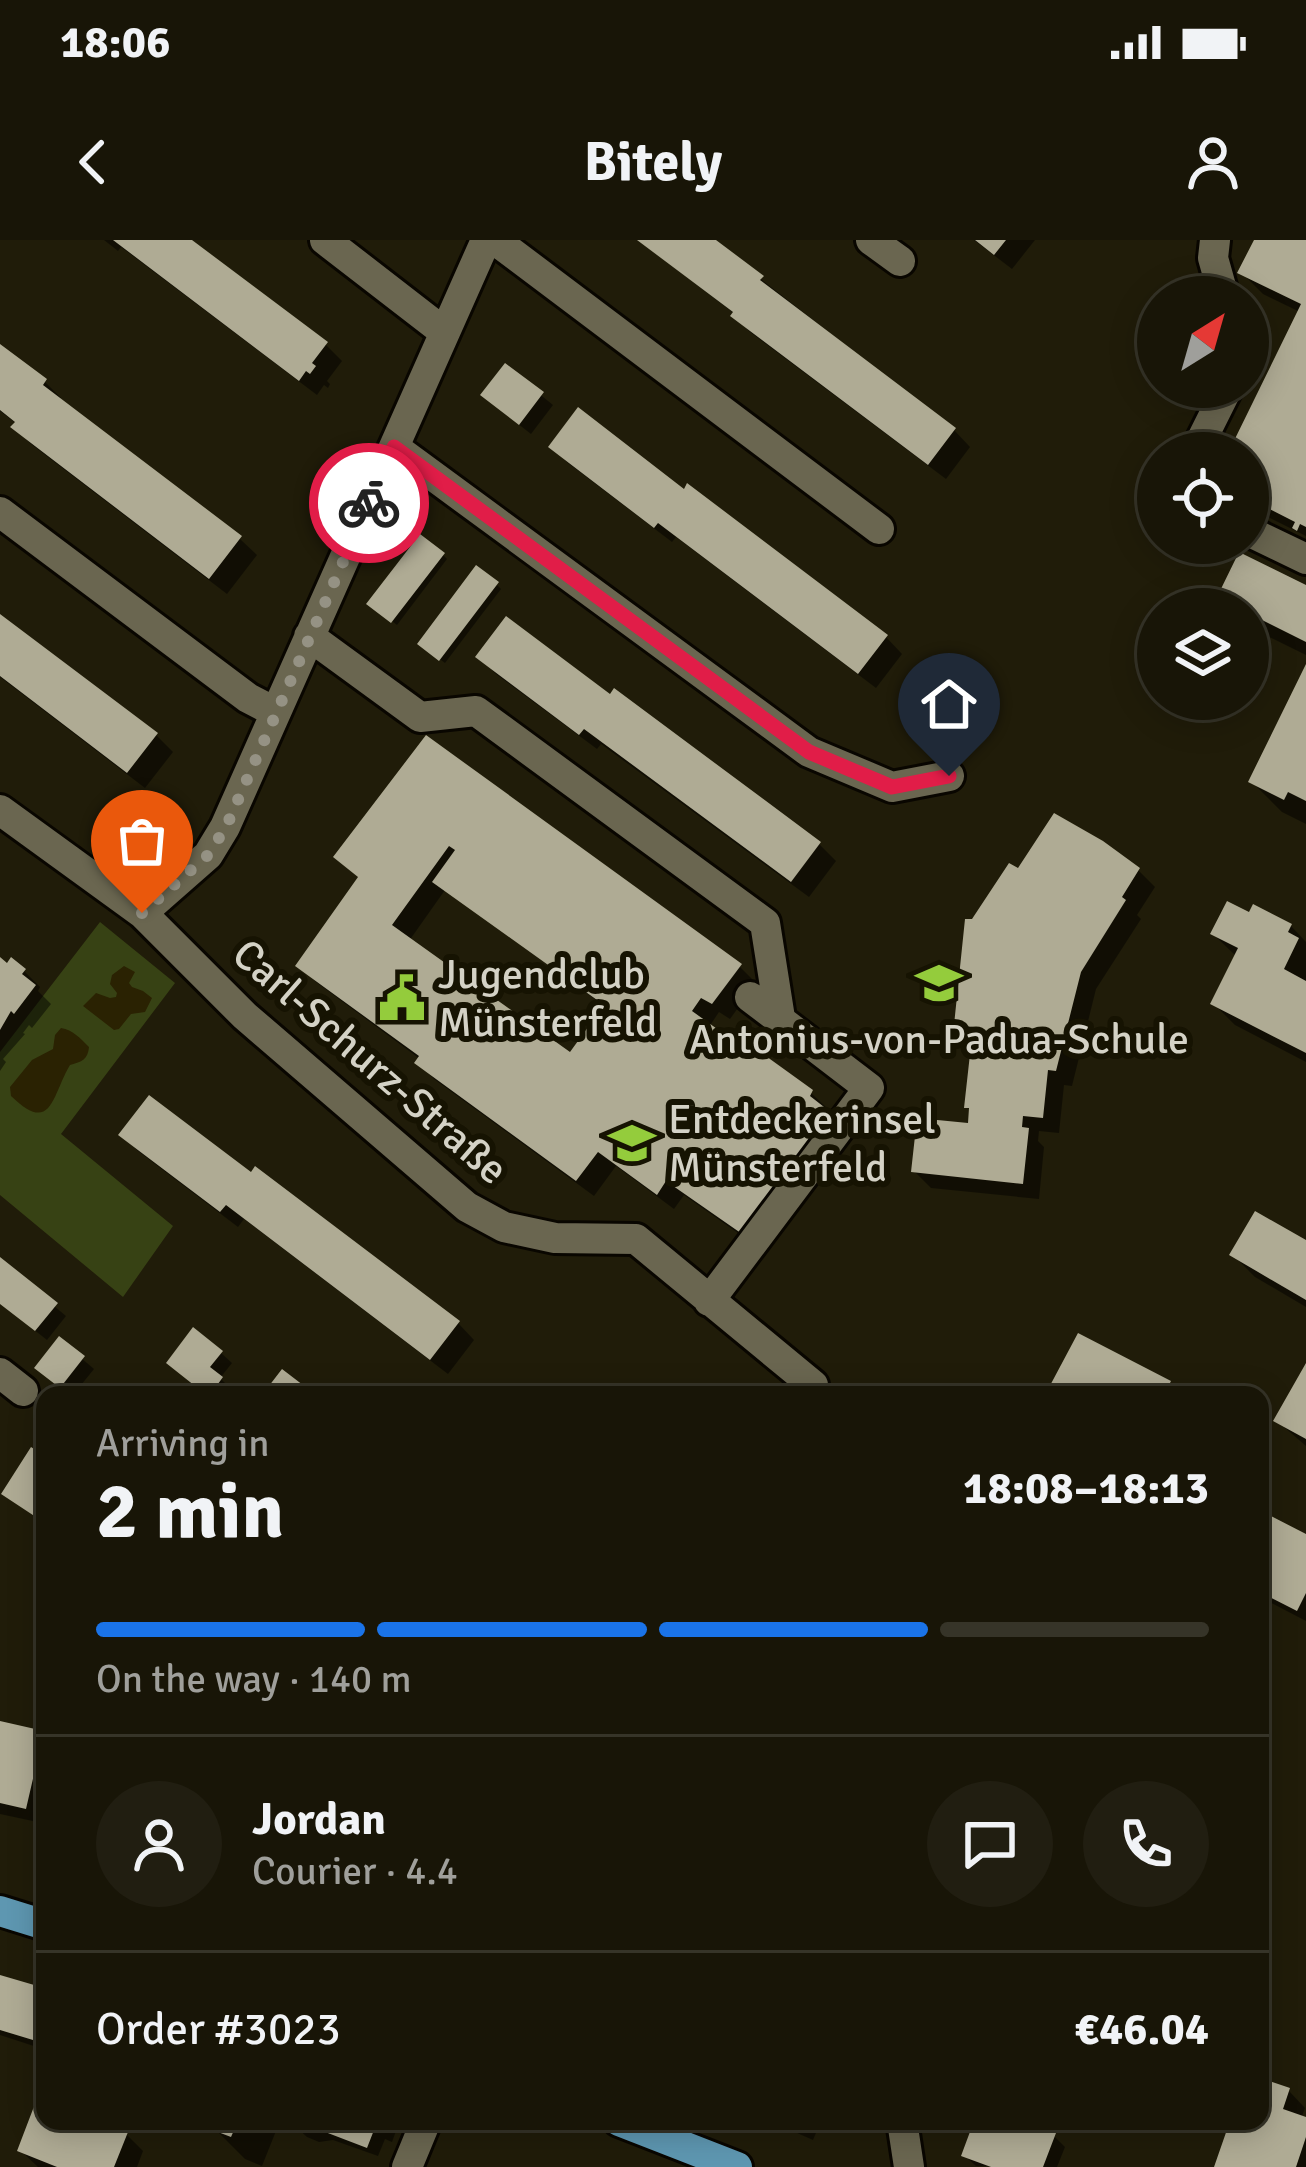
<!DOCTYPE html>
<meta charset="utf-8">
<style>
:root{--surface:#181507;--page:#211e11;--text:#f1f3f6;--muted:#9f9f9b;--line:#363428;--accent:#1a73e8}
body{margin:0;font-family:Signika,sans-serif;background:var(--page);color:var(--text);height:100vh;display:flex;flex-direction:column;font-size:45px;white-space:nowrap}
*{box-sizing:border-box;margin:0}
p{font-size:39px;color:var(--muted)}
.icon{flex:none;width:66px;height:66px;fill:none;stroke:currentColor;stroke-width:2;stroke-linecap:round;stroke-linejoin:round}
.map{position:relative;flex:1;overflow:hidden}
.drawer{position:absolute;left:36px;top:1146px;width:1233px;height:744px;display:flex;flex-direction:column;background:var(--surface);border-radius:24px;box-shadow:0 6px 30px #0003,0 0 0 3px var(--line)}
.drawer>*{flex:none}
.needle{width:78px;rotate:37deg}
.tools{position:absolute;left:1137px;top:36px;display:grid;gap:24px}
.tools a{display:grid;place-items:center;width:132px;height:132px;border-radius:50%;background:var(--surface);box-shadow:0 6px 30px #0003,0 0 0 3px var(--line);font-size:60px}
.pin{position:absolute;display:grid;place-items:center;width:102px;height:102px;color:#fff;margin:-123px -51px;border-radius:50% 50% 50% 0;rotate:-45deg;box-shadow:0 0 12px #0007}
.pin .icon{rotate:45deg}
.courier{position:absolute;display:grid;place-items:center;width:120px;height:120px;margin:-60px;border:9px solid #e11d48;border-radius:50%;background:#fff;color:#222;box-shadow:0 3px 15px #0007}
.headline em{font-style:normal;font-weight:700}
.headline div{display:flex;flex-direction:column-reverse}
.headline{display:flex;align-items:center;justify-content:space-between;height:204px;padding:0 60px}
h1{font-size:78px;font-weight:700;line-height:90px}
.bar{display:grid;grid-template-columns:repeat(4,1fr);gap:18px 12px;align-content:center;height:144px;padding:0 60px}
.bar i{height:15px;border-radius:9px;background:var(--line)}
.bar .active{background:var(--accent)}
.bar p{grid-column:span 4}
.line{display:flex;align-items:center;gap:30px;padding:0 60px;border-top:3px solid var(--line)}
.line div{flex:1}
.round{display:grid;place-items:center;flex:none;width:126px;height:126px;border-radius:63px;background:var(--page)}
.status{display:flex;justify-content:space-between;align-items:center;height:84px;padding:0 60px;background:var(--surface);direction:ltr}
.status svg{height:33px;fill:currentColor}
header{display:flex;justify-content:space-between;align-items:center;height:156px;padding:0 60px;background:var(--surface);font-size:54px;font-weight:700}
.map>svg:first-child{display:block}
.green{fill:#374214}
.sand{fill:#2a2202}
.shadow{fill:#0007;fill-rule:evenodd}
.building{fill:#afab94;fill-rule:evenodd}
.lines{fill:none;stroke-linecap:round;stroke-linejoin:round}
.minor-casing{stroke:#090600;stroke-width:36}
.major-casing{stroke:#090600;stroke-width:36}
.minor{stroke:#6a6650;stroke-width:30}
.major{stroke:#5e97b1;stroke-width:30}
.done{stroke:#959284;stroke-width:12;stroke-dasharray:0 21.6}
.route{stroke:#e11d48;stroke-width:15}
.labels{text-anchor:middle;dominant-baseline:central;stroke-width:12;stroke-linejoin:round;paint-order:stroke}
.poi-label{font-size:42px;fill:#d4d2c6;stroke:#161302;text-anchor:start}
.street-label{font-size:42px;fill:#d4d2c6;stroke:#161302}
</style>
<div class="status"><b>18:06</b><svg viewBox="0 0 49 12"><path d="M0 12V9h3v3zM5 12V6h3v6zM10 12V3h3v9zM15 12V0h3v12zM26 1h20v11H26zM47 4h2v5h-2z"/></svg></div>
<header><svg class="icon" aria-label="back" viewBox="0 0 24 24"><path d="M15 5l-7 7 7 7"/></svg>Bitely<svg class="icon" aria-label="person" viewBox="0 0 24 24"><circle cx="12" cy="8" r="4"/><path d="M4 21q1-7 8-7t8 7"/></svg></header>
<div class="map">
<svg width="1306" height="1927" viewBox="0 0 1306 1927">
<rect width="100%" height="100%" fill="#201c09"/>
<path class="green" d="M 100,682 L 175,743 L 61,894 L 173,986 L 123,1057 L 0,955 L 0,812 Z"/>
<path class="sand" d="M 124,726 L 135,732 L 129,743 L 132,747 L 143,751 L 152,758 L 145,772 L 131,774 L 119,789 L 114,790 L 83,766 L 96,753 L 110,758 L 116,757 L 117,753 L 110,744 L 112,735 Z
M 61,788 C 73,790 80,798 89,807 C 88,819 82,822 70,825 C 52,855 52,896 11,856 L 10,847 L 32,820 L 53,809 L 55,795 Z"/>
<path class="shadow" d="M 104,0 L 187,0 L 326,105 L 342,121 L 327,141 L 330,144 L 328,148 L 324,145 L 317,155 L 121,7 L 118,11 Z
M 638,0 L 711,0 L 954,190 L 970,207 L 946,239 L 750,92 L 734,76 L 735,74 Z
M 974,0 L 1035,0 L 1012,29 Z
M 1257,0 L 1306,0 L 1306,296 L 1248,267 L 1248,213 L 1231,213 L 1300,72 L 1263,54 L 1241,32 Z
M 0,108 L 45,142 L 61,158 L 59,161 L 240,299 L 257,315 L 227,354 L 31,204 L 14,187 L 17,184 L 0,171 Z
M 506,127 L 553,165 L 531,194 L 495,166 Z
M 552,207 L 886,397 L 902,414 L 876,448 L 676,297 L 672,302 L 568,223 Z
M 443,315 L 447,319 L 397,385 L 375,368 Z
M 497,345 L 501,349 L 445,423 L 425,408 Z
M 1306,348 L 1306,415 L 1251,388 L 1248,384 L 1248,369 L 1233,369 L 1220,357 Z
M 0,378 L 156,495 L 173,512 L 145,548 L 0,437 Z
M 479,417 L 819,604 L 836,621 L 809,657 L 601,504 L 597,509 L 496,434 Z
M 1306,431 L 1306,584 L 1282,572 L 1251,541 Z
M 426,499 L 740,727 L 756,743 L 730,779 L 719,772 L 709,787 L 811,853 L 828,869 L 762,1010 L 684,955 L 674,969 L 616,926 L 594,956 L 434,839 L 418,822 L 420,819 L 316,742 L 299,726 L 360,639 ZM 445,650 L 606,767 L 571,816 L 409,701 Z
M 1138,630 L 1155,647 L 1137,675 L 1141,679 L 1096,749 L 1072,846 L 1064,845 L 1059,893 L 1039,891 L 1038,901 L 1044,907 L 1039,959 L 931,948 L 914,931 L 971,886 L 972,871 L 967,867 L 974,801 L 957,784 L 974,682 L 1019,633 Z
M 1291,686 L 1306,702 L 1306,822 L 1235,785 L 1213,763 L 1237,717 L 1213,694 Z
M 0,721 L 24,731 L 40,747 L 38,751 L 51,764 L 32,788 L 29,785 L 23,793 L 25,794 L 3,819 L 6,822 L 0,831 Z
M 122,895 L 458,1083 L 474,1100 L 448,1134 L 244,979 L 238,987 L 138,911 Z
M 1306,1004 L 1306,1067 L 1255,1037 L 1233,1015 Z
M 0,1021 L 66,1076 L 47,1100 L 0,1063 Z
M 1079,1097 L 1170,1144 L 1181,1155 L 1049,1155 Z
M 60,1100 L 94,1129 L 73,1155 L 49,1138 Z
M 221,1113 L 232,1123 L 220,1138 L 226,1144 L 217,1155 L 203,1155 L 170,1123 Z
M 1306,1129 L 1306,1206 L 1276,1180 Z
M 1260,1293 L 1306,1298 L 1306,1381 L 1260,1357 Z
M 1260,1395 L 1269,1403 L 1260,1420 Z
M 0,1484 L 45,1496 L 45,1572 L 42,1583 L 0,1574 Z
M 0,1738 L 39,1750 L 45,1756 L 43,1809 L 0,1795 Z
M 1260,1841 L 1289,1851 L 1305,1868 L 1301,1879 L 1306,1881 L 1306,1927 L 1218,1927 L 1234,1881 L 1260,1881 Z
M 45,1862 L 45,1881 L 93,1881 L 127,1895 L 143,1911 L 137,1927 L 38,1927 L 20,1910 Z
M 216,1881 L 280,1881 L 262,1926 L 245,1919 L 214,1888 Z
M 298,1881 L 392,1881 L 390,1885 L 396,1891 L 392,1902 L 385,1899 L 378,1916 L 333,1900 L 319,1902 L 307,1897 L 296,1887 Z
M 770,1881 L 821,1881 L 813,1900 Z
M 978,1881 L 1015,1881 L 1054,1896 L 1065,1907 L 1057,1927 L 976,1926 L 965,1916 Z"/>
<path class="building" d="M 113,0 L 192,0 L 328,102 L 312,123 L 316,126 L 310,134 L 306,131 L 299,141 Z
M 637,0 L 716,0 L 764,36 L 760,40 L 956,188 L 928,225 L 730,76 L 733,72 Z
M 975,0 L 1006,0 L 994,15 Z
M 1254,0 L 1306,0 L 1306,287 L 1300,284 L 1297,291 L 1292,288 L 1295,282 L 1248,258 L 1248,213 L 1228,213 L 1301,64 L 1237,33 Z
M 0,104 L 47,139 L 43,145 L 242,296 L 209,339 L 10,187 L 15,182 L 0,170 Z
M 505,123 L 544,152 L 519,185 L 480,155 Z
M 578,167 L 684,249 L 687,243 L 888,395 L 858,434 L 658,283 L 654,288 L 548,207 Z
M 420,294 L 445,313 L 391,383 L 366,364 Z
M 1239,312 L 1306,345 L 1306,402 L 1248,373 L 1248,369 L 1240,369 L 1217,357 Z
M 476,325 L 499,342 L 439,421 L 417,404 Z
M 0,374 L 158,493 L 127,533 L 0,436 Z
M 506,376 L 610,454 L 614,448 L 821,602 L 791,642 L 584,489 L 579,495 L 475,417 Z
M 1306,424 L 1306,561 L 1288,552 L 1284,560 L 1248,542 Z
M 426,495 L 742,724 L 712,764 L 701,758 L 692,771 L 734,801 L 738,796 L 813,850 L 810,856 L 833,874 L 745,996 L 666,941 L 657,955 L 598,912 L 576,941 L 414,823 L 419,816 L 295,726 L 358,637 L 333,617 ZM 449,606 L 455,610 L 432,642 L 604,765 L 570,812 L 392,685 Z
M 1054,573 L 1103,601 L 1140,628 L 1122,657 L 1126,660 L 1081,732 L 1056,831 L 1048,830 L 1043,878 L 1023,876 L 1022,887 L 1029,888 L 1023,944 L 911,932 L 917,878 L 968,883 L 969,868 L 964,868 L 973,787 L 954,785 L 965,679 L 972,679 L 1009,623 L 1018,628 Z
M 1227,661 L 1249,672 L 1253,664 L 1292,684 L 1288,692 L 1299,698 L 1284,729 L 1306,741 L 1306,813 L 1210,764 L 1238,708 L 1210,694 Z
M 0,717 L 7,723 L 11,717 L 26,729 L 22,734 L 36,745 L 14,774 L 11,771 L 0,790 Z
M 149,855 L 251,932 L 255,926 L 460,1081 L 430,1120 L 226,965 L 220,972 L 118,895 Z
M 1255,971 L 1306,1000 L 1306,1060 L 1229,1015 Z
M 0,1017 L 58,1063 L 35,1091 L 0,1064 Z
M 193,1087 L 223,1111 L 210,1127 L 223,1137 L 210,1155 L 201,1155 L 192,1149 L 195,1146 L 166,1123 Z
M 1078,1093 L 1171,1141 L 1164,1155 L 1045,1155 Z
M 59,1096 L 85,1116 L 60,1148 L 34,1128 Z
M 1306,1123 L 1306,1199 L 1273,1181 Z
M 282,1129 L 316,1155 L 262,1155 Z
M 341,1143 L 356,1155 L 332,1155 Z
M 31,1207 L 45,1216 L 45,1283 L 1,1254 Z
M 1267,1274 L 1306,1294 L 1306,1353 L 1297,1371 L 1260,1352 L 1260,1286 Z
M 0,1481 L 44,1491 L 26,1569 L 0,1563 Z
M 0,1735 L 41,1747 L 35,1767 L 42,1769 L 33,1800 L 0,1790 Z
M 1260,1838 L 1290,1848 L 1283,1869 L 1306,1877 L 1306,1897 L 1296,1927 L 1214,1927 L 1230,1881 L 1260,1881 Z
M 38,1856 L 45,1858 L 45,1881 L 101,1881 L 128,1892 L 114,1927 L 57,1927 L 17,1911 Z
M 213,1881 L 238,1881 L 231,1897 L 210,1889 Z
M 295,1881 L 385,1881 L 381,1893 L 374,1890 L 367,1908 L 320,1890 L 306,1892 L 292,1887 Z
M 974,1881 L 1023,1881 L 1056,1893 L 1043,1927 L 991,1927 L 961,1916 Z"/>
<g class="lines">
<defs>
<path id="minor" d="M 325,0 L 444,92
M 495,0 L 879,289
M 871,0 L 900,21
M 1215,0 L 1213,18 L 1224,57
M 394,207 L 809,512 L 892,547 L 949,536
M 1195,213 L 1228,147
M 0,272 L 248,458 L 275,472
M 1248,291 L 1306,319
M 309,396 L 420,477 L 476,471 L 765,683 L 780,778
M 0,570 L 142,673 L 208,615 L 225,587 L 486,0
M 142,673 L 245,776 L 467,967 L 504,987 L 555,998 L 636,999 L 813,1145
M 709,1061 L 869,848 L 750,757
M 0,1133 L 23,1151
M 902,1881 L 909,1927
M 407,1927 L 426,1881"/>
<path id="major" d="M 0,1671 L 45,1685
M 619,1881 L 737,1927"/>
</defs>
<use href="#minor" class="minor-casing"/>
<use href="#major" class="major-casing"/>
<use href="#minor" class="minor"/>
<use href="#major" class="major"/>
</g>
<g class="lines">
<path class="done" d="M 142,673 L 208,615 L 226,587 L 369,263"/>
<path class="route" d="M 369,263 L 394,207 L 809,512 L 892,547 L 949,536"/>
</g>
<defs>
<symbol id="school-bare" viewBox="-9 -9 18 18"><path d="M0-5L7-2L0 1L-7-2ZM-4 1L0 2.5L4 1V4Q0 6-4 4Z" fill="#94cc3c" stroke="#161302" stroke-width="2.5" paint-order="stroke"/></symbol>
<symbol id="civic-bare" viewBox="-9 -9 18 18"><path d="M-.6-6.5H3V-4.5H.6V-3L4-1V1h2V6H-6V1h2V-1L-.6-3ZM-1.2 2.5V6h2.4V2.5Z" fill="#94cc3c" stroke="#161302" stroke-width="2.5" paint-order="stroke"/></symbol>
</defs>
<g fill-rule="evenodd">
<use href="#school-bare" x="906" y="710" width="66" height="66"/>
<use href="#civic-bare" x="369" y="725" width="66" height="66"/>
<use href="#school-bare" x="599" y="870" width="66" height="66"/>
</g>
<g class="labels">
<g class="poi-label">
<text x="438" y="734">Jugendclub<tspan x="438" dy="48">Münsterfeld</tspan></text>
<text x="939" y="799" text-anchor="middle">Antonius-von-Padua-Schule</text>
<text x="668" y="879">Entdeckerinsel<tspan x="668" dy="48">Münsterfeld</tspan></text>
</g>
<g class="street-label">
<text transform="translate(370 822) rotate(41)">Carl-Schurz-Straße</text>
</g>
</g>
</svg>
<div class="tools">
<a><svg class="needle" viewBox="-14 -14 28 28"><path d="M0-13l5 13h-10z" fill="#e53935"/><path d="M0 13l5-13h-10z" fill="#9f9f9b"/></svg></a>
<a><svg class="icon" aria-label="locate" viewBox="0 0 24 24"><circle cx="12" cy="12" r="6"/><path d="M12 2v4M12 18v4M2 12h4M18 12h4"/></svg></a>
<a><svg class="icon" aria-label="layers" viewBox="0 0 24 24"><path d="M12 4l9 5-9 5-9-5zM3 14l9 5 9-5"/></svg></a>
</div>
<div class="pin" style="left:142px;top:673px;background:#ea580c"><svg class="icon" aria-label="bag" viewBox="0 0 24 24"><path d="M5 8h14l-1 12H6zM9 8a3 3 0 0 1 6 0"/></svg></div>
<div class="pin" style="left:949px;top:536px;background:#1f2937"><svg class="icon" aria-label="home" viewBox="0 0 24 24"><path d="M3 11l9-7 9 7M6 9v11h12V9"/></svg></div>
<div class="courier" style="left:369px;top:263px"><svg class="icon" aria-label="bike" viewBox="0 0 24 24"><circle cx="6" cy="16" r="4"/><circle cx="18" cy="16" r="4"/><path d="M6 16l4-8h5l3 8M10 8l3 8H6M13 5h3"/></svg></div>
<section class="drawer">
<div class="headline"><div><h1>2 min</h1><p>Arriving in</p></div><em>18:08–18:13</em></div>
<div class="bar"><i class="active"></i><i class="active"></i><i class="active"></i><i></i><p>On the way · 140 m</p></div>
<div class="line" style="height:216px"><a class="round"><svg class="icon" aria-label="person" viewBox="0 0 24 24"><circle cx="12" cy="8" r="4"/><path d="M4 21q1-7 8-7t8 7"/></svg></a><div><b>Jordan</b><p>Courier · 4.4</p></div><a class="round"><svg class="icon" aria-label="chat" viewBox="0 0 24 24"><path d="M4 5h16v11H9l-5 4z"/></svg></a><a class="round"><svg class="icon" aria-label="phone" viewBox="0 0 24 24"><path d="M5 4h4l2 5-3 2q2 4 5 5l2-3 5 2v4C11 20 4 13 5 4z"/></svg></a></div>
<div class="line" style="height:156px"><div>Order #3023</div><b>€46.04</b></div>
</section>
</div>
